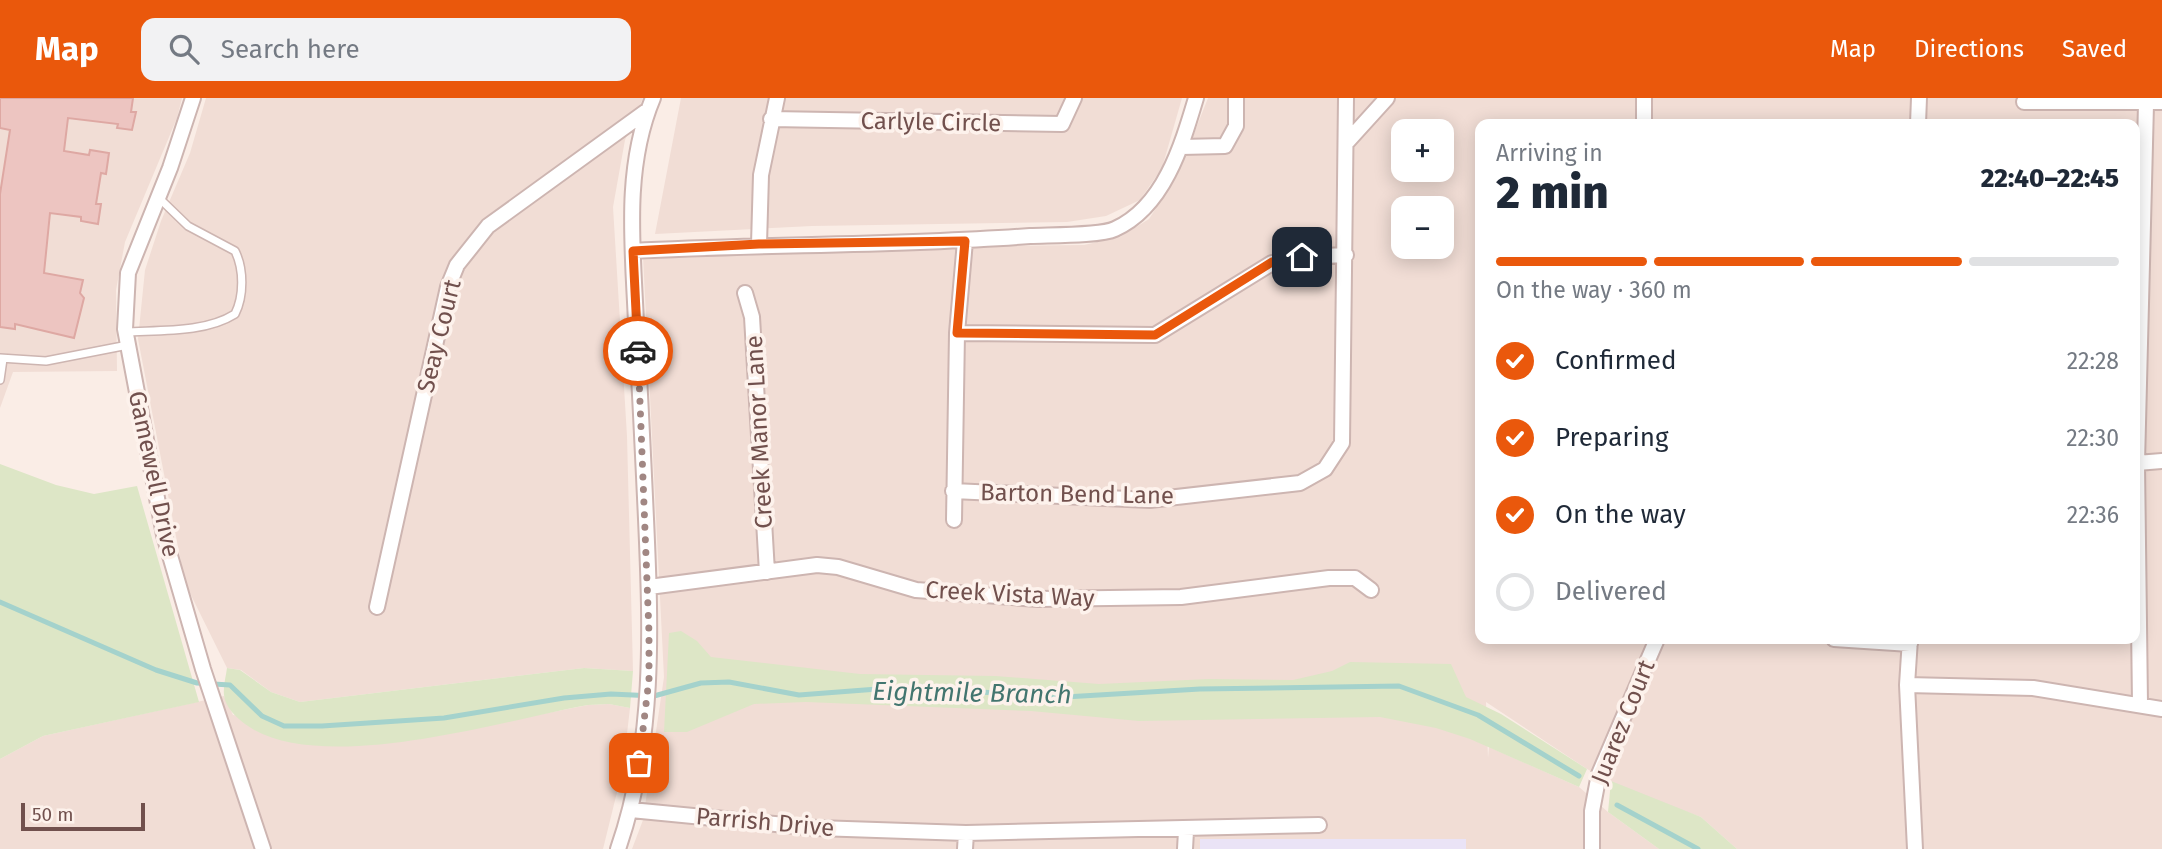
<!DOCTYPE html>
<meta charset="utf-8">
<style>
:root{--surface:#fff;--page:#f2f2f3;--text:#1f2937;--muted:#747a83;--line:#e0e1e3;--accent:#ea580c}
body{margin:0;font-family:"Fira Sans",sans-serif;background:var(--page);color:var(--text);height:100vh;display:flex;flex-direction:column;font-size:26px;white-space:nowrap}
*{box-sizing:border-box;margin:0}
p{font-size:23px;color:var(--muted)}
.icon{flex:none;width:38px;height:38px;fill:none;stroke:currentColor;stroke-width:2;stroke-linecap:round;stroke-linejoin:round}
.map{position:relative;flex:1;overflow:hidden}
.sheet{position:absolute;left:1475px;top:21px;width:665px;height:525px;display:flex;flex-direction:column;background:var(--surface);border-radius:14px;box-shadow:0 4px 18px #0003}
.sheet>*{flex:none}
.fabs{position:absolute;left:1391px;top:21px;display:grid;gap:14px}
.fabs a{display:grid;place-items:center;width:63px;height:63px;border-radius:14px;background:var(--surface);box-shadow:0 4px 18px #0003;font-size:35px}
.scale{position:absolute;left:21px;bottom:18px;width:124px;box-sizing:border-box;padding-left:7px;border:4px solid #71504d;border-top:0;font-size:19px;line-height:24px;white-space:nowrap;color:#71504d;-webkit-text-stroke:5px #fdf2ec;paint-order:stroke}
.pin{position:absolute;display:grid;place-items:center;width:60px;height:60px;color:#fff;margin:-30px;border-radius:14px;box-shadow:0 4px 10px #0006}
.courier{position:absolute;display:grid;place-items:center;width:70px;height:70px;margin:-35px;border:5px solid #ea580c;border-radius:50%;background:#fff;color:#222;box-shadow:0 2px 9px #0007}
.summary em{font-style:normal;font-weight:800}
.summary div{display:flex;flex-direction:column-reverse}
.summary{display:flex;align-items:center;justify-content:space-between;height:119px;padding:0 21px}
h1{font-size:46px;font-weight:800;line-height:52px}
.bar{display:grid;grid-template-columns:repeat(4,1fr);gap:10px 7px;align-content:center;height:84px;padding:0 21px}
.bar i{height:9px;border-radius:5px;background:var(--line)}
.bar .active{background:var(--accent)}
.bar p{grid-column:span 4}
ol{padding:0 21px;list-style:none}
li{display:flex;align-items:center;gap:21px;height:77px}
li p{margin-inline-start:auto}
li .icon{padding:7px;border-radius:50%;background:var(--accent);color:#fff;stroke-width:4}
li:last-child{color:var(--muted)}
li i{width:38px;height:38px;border:4px solid var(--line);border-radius:50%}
header{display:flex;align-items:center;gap:42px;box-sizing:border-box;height:98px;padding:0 35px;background:var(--accent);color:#fff}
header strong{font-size:33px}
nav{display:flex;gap:38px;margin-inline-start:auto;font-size:24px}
.search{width:490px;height:63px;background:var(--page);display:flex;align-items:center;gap:18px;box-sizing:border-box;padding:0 24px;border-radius:14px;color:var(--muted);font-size:26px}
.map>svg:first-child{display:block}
.residential{fill:#f1ddd5;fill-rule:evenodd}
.education{fill:#eae3f6}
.green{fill:#dde6c6}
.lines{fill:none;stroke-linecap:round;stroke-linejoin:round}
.stream{stroke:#a4d2cc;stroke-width:5}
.building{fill:#edc5c1;stroke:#dea8a3;stroke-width:2}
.service-casing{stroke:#cdb5b1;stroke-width:10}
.minor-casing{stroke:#cdb5b1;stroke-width:18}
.service{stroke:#fff;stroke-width:7}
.minor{stroke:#fff;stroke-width:14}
.done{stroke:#a18783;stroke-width:7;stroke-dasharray:0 12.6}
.route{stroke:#ea580c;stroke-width:9}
.labels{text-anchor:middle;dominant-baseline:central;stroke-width:7;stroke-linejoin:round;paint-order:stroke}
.street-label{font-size:24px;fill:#71504d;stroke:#fdf2ec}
.water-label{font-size:26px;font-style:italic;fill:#42756f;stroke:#fdf2ec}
</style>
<header>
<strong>Map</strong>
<div class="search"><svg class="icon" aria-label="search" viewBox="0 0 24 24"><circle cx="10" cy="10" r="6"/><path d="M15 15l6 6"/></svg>Search here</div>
<nav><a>Map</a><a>Directions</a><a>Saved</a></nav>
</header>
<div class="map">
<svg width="2162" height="751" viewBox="0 0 2162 751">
<rect width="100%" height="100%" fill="#faede6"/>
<path class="residential" d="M 0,0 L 182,0 L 177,20 L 125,144 L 116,192 L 117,273 L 13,274 L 0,310 Z
M 206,0 L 643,0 L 625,42 L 613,109 L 627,338 L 633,573 L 584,570 L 300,604 L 271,594 L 241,572 L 227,570 L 185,485 L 138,241 L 145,172 L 161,123 L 190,55 Z
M 681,0 L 1182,0 L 1162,70 L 1140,102 L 1106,118 L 1067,124 L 812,128 L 655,136 Z
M 1208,0 L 2162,0 L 2162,751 L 1737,751 L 1701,719 L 1631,694 L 1587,671 L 1486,604 L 1488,660 L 1489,649 L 1579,689 L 1608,714 L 1659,751 L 1466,751 L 1465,741 L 1200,741 L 1200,751 L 632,751 L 643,722 L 664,579 L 643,158 L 785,150 L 1084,147 L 1120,139 L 1149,121 L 1177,78 ZM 1480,26 L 2135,26 L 2135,541 L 1480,541 ZM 1404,33 L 1442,33 L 1442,72 L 1404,72 ZM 1404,110 L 1442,110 L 1442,149 L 1404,149 Z
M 224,598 L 233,617 L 415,641 L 588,607 L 609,606 L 630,610 L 623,670 L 603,751 L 0,751 L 0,661 L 43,638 Z"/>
<path class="education" d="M 1200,741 L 1466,741 L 1466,751 L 1200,751 Z"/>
<path class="green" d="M 0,366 L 56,387 L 94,396 L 137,388 L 199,604 L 43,638 L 0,661 Z
M 681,533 L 697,543 L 711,559 L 860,576 L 995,578 L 1099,586 L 1209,581 L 1293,582 L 1332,573 L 1350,564 L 1451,566 L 1466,599 L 1501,616 L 1587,671 L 1579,689 L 1470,641 L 1436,630 L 1380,619 L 1139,623 L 1031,613 L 806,604 L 754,606 L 687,634 L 664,634 L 669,535 Z
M 227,570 L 240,572 L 271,594 L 300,604 L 584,570 L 633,573 L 630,610 L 609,606 L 588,607 C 504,622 318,680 245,626 C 236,619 225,609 224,597 C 223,588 226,578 227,570 Z
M 1611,683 L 1701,719 L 1737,751 L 1659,751 L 1608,714 Z"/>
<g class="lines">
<path class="stream" d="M 0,504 L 156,572 L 197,585 L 230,587 L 262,618 L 284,628 L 322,628 L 444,620 L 564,600 L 611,596 L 654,598 L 701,585 L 729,584 L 799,597 L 917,588 L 1048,600 L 1200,591 L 1399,588 L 1478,617 L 1579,678
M 1617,707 L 1698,751"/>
</g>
<path class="building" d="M 0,0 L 133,0 L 131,14 L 136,14 L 132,32 L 117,30 L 118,26 L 68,20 L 64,53 L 89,57 L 90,52 L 109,55 L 106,76 L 101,75 L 96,106 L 101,106 L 98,126 L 81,123 L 81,119 L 50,115 L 44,175 L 83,182 L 80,195 L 84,200 L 74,240 L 15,226 L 15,231 L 0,229 L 0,96 L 10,32 L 0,30 Z"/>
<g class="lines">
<defs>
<path id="service" d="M 125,234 C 160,232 205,235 235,216 C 244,198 244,171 235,153 L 188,128 L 159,100
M 0,260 L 46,263 L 128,247
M 0,282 L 3,261"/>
<path id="minor" d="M 193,0 L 170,70 L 128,175 L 125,231 L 164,437 L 203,571 L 263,751
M 2024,4 L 2162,4
M 771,21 L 1062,26 L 1074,0
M 1644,26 L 1644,0
M 1918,26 L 1919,0
M 1348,43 L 1387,0
M 1181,49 L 1225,48 L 1236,28 L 1236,0
M 759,146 L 761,77 L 777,0
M 633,153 C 765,146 898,148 1030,138 C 1049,137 1100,138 1115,131 C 1164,109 1182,47 1196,0
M 745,195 L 752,219 L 767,474
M 957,235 L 1155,237 L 1272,165 L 1302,159 L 1346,157
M 2137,365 L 2162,363
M 953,393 L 1150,402 L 1300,385 L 1325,371 L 1342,345 L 1346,0
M 954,422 L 957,235 L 965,143
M 649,489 L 817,467 L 838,469 L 916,492 L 1038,501 L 1181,499 L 1329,480 L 1355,480 L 1371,492
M 377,509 L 448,189 L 457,167 L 488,128 L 648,12
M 1834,541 L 1910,546
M 1910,541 L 1907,587 L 1915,751
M 1907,587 L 2033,590 L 2162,611
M 2140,606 L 2137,365 L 2146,6
M 631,712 L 817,730 L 966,735 L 1319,727
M 618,751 C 655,645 651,532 646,421 C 643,356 640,290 636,225 C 633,151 623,71 653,0
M 965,751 L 966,735
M 1185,751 L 1186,733
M 1592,751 L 1592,713 L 1599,676 L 1657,541"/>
</defs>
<use href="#service" class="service-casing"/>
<use href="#minor" class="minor-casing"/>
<use href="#service" class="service"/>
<use href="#minor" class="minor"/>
</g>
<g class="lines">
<path class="done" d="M 638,253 L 649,535 L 649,581 L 639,665"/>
<path class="route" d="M 638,253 L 633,153 L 759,146 L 965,143 L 957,235 L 1155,237 L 1272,164 L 1302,159"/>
</g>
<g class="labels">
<g class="street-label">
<text transform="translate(931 24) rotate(1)">Carlyle Circle</text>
<text transform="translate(439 238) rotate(-76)">Seay Court</text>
<text transform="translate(759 334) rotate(-93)">Creek Manor Lane</text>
<text transform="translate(154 376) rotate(78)">Gamewell Drive</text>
<text transform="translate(1077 396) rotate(1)">Barton Bend Lane</text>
<text transform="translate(1010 496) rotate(3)">Creek Vista Way</text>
<text transform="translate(1623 624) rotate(-68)">Juarez Court</text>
<text transform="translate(765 724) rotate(5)">Parrish Drive</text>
</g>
<g class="water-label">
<text transform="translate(972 595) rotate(1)">Eightmile Branch</text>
</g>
</g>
</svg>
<div class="fabs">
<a>+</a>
<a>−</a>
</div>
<div class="scale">50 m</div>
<div class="pin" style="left:639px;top:665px;background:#ea580c"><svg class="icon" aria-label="bag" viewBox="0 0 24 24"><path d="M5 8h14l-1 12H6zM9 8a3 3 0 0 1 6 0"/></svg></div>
<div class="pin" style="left:1302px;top:159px;background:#1f2937"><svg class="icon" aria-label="home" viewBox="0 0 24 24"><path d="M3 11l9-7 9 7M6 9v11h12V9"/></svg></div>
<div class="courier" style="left:638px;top:253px"><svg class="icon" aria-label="car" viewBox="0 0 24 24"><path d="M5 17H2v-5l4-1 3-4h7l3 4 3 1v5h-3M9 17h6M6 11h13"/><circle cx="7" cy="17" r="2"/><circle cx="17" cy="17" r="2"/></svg></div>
<section class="sheet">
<div class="summary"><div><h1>2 min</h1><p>Arriving in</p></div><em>22:40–22:45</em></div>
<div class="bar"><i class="active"></i><i class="active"></i><i class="active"></i><i></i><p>On the way · 360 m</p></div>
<ol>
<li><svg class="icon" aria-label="check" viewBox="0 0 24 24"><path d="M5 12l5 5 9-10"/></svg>Confirmed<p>22:28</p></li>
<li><svg class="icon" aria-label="check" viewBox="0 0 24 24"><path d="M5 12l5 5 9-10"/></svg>Preparing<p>22:30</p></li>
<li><svg class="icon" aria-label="check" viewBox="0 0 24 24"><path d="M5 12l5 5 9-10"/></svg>On the way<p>22:36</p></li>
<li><i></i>Delivered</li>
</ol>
</section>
</div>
